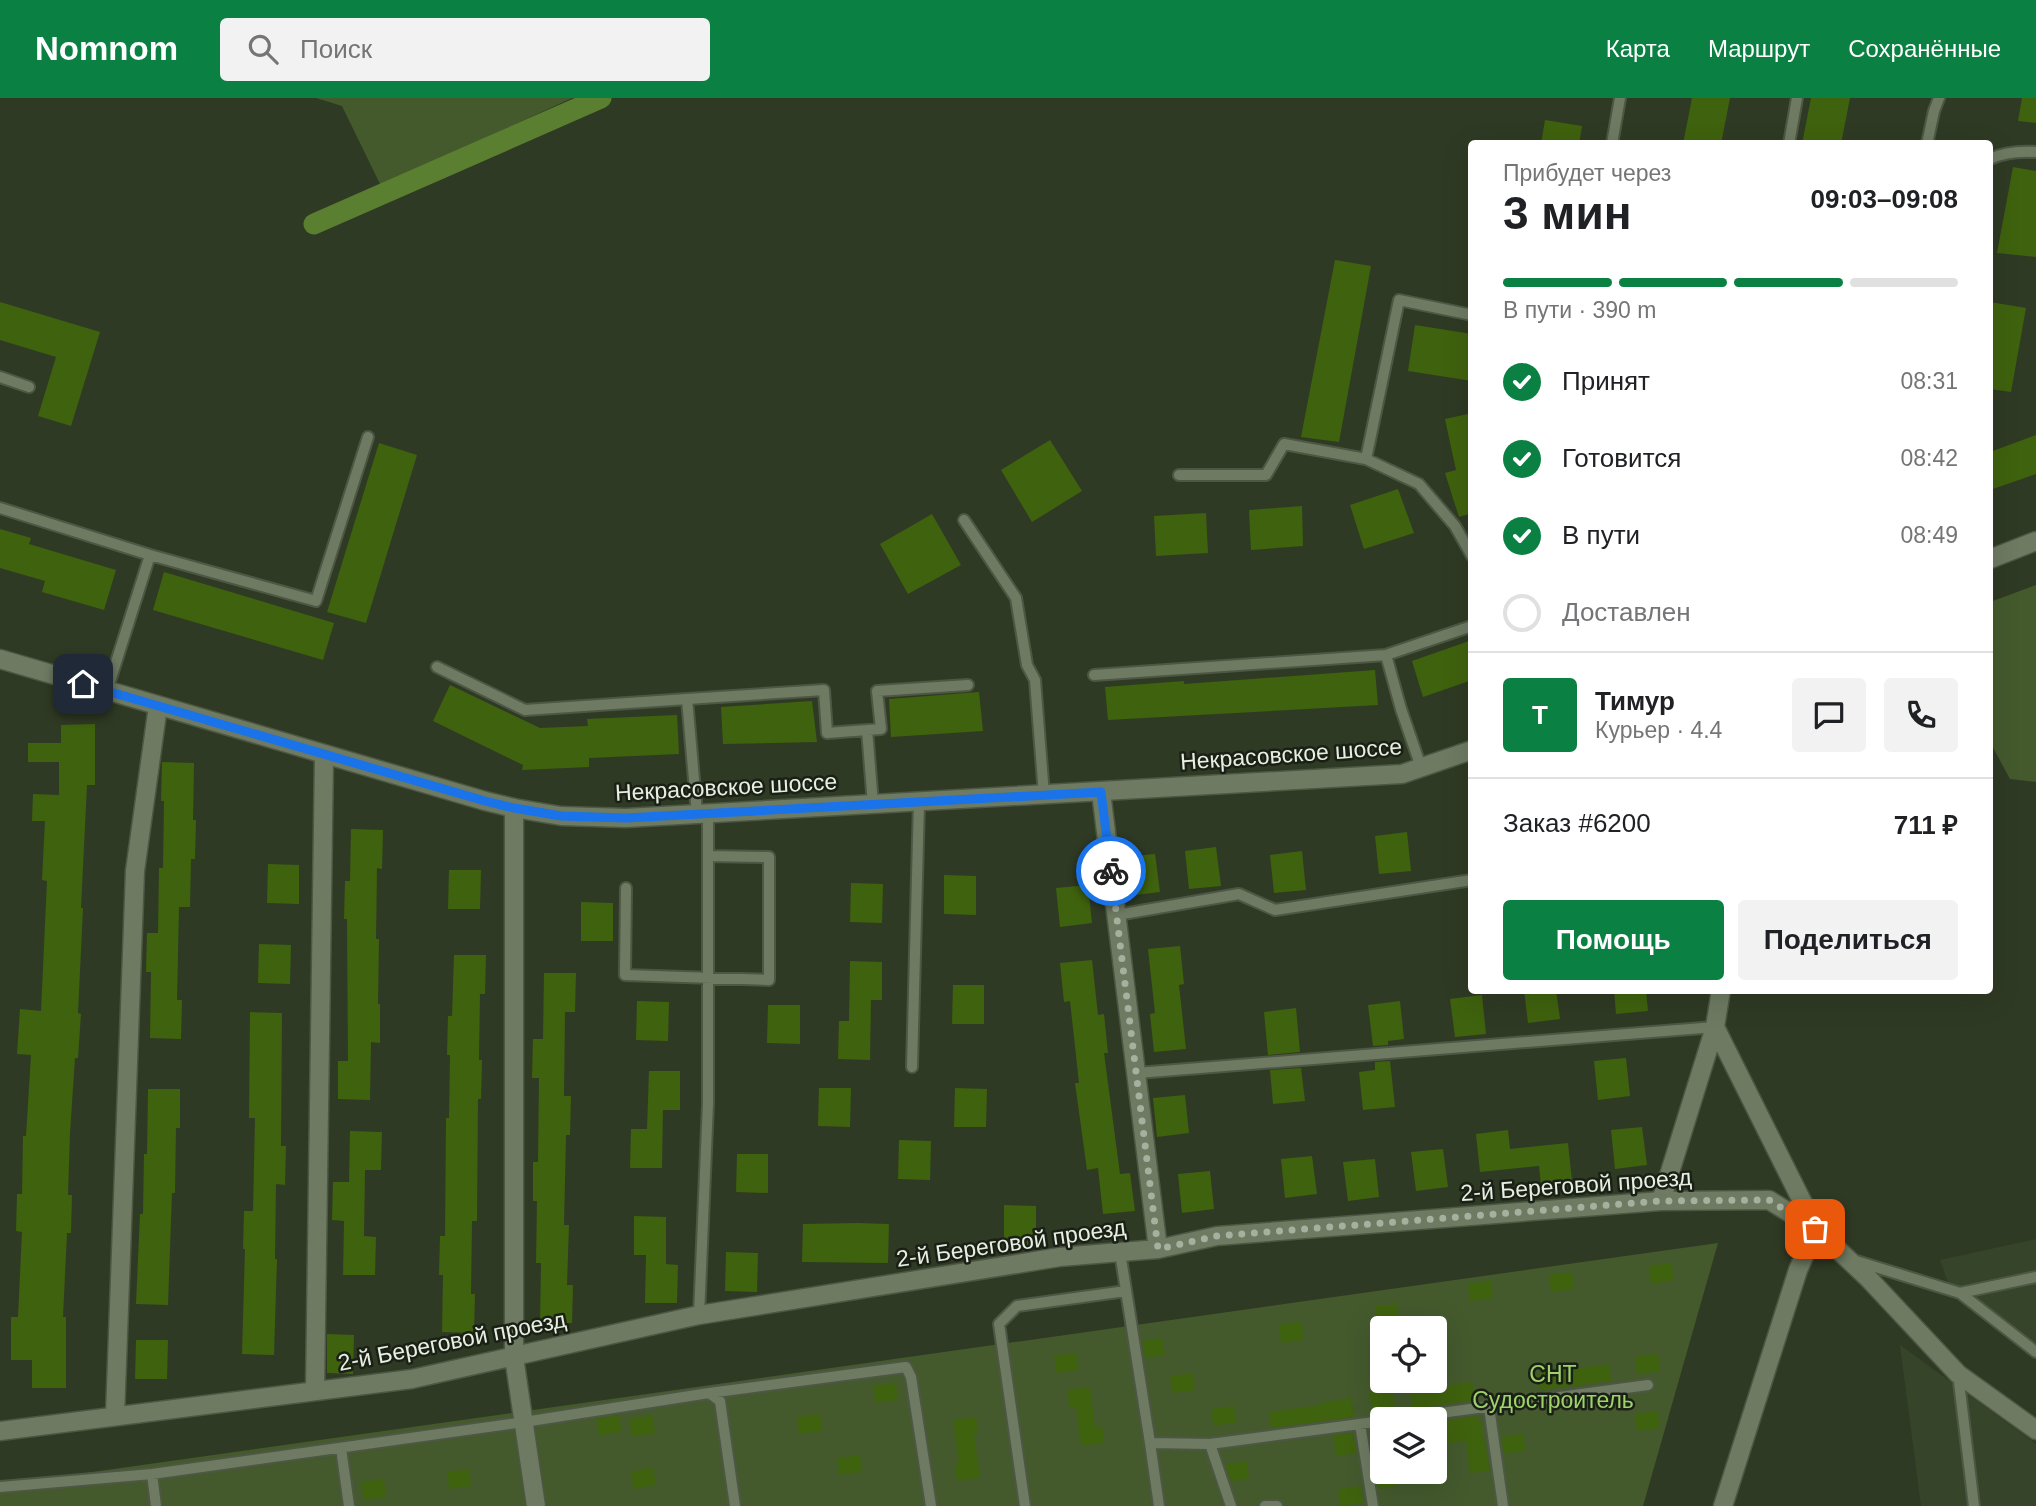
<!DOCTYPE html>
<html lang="ru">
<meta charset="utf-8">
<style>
:root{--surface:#fff;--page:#f2f2f2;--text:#202124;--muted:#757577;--line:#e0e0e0;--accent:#0b8043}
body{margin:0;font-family:Helvetica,sans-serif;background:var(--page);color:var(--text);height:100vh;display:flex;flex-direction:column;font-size:26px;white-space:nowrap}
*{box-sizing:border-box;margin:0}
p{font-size:23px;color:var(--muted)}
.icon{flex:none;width:38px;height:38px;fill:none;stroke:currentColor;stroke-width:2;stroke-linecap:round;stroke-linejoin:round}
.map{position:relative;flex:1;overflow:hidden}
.drawer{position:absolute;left:1468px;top:42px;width:525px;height:854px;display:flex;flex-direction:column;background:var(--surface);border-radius:7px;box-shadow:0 7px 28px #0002}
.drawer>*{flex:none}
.tools{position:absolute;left:1370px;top:1218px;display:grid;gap:14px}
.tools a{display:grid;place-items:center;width:77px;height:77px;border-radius:7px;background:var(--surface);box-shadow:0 7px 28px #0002;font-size:35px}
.pin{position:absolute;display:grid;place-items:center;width:60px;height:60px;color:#fff;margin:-30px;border-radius:14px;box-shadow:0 4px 10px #0006}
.courier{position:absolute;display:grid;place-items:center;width:70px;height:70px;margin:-35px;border:5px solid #1a73e8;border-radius:50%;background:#fff;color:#222;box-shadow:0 2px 9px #0007}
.headline em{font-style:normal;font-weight:800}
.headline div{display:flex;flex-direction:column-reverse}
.headline{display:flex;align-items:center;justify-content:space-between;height:119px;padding:0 35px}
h1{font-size:46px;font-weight:800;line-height:52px}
.bar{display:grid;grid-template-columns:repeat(4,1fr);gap:10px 7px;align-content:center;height:84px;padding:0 35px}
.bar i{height:9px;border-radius:5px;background:var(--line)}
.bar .on{background:var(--accent)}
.bar p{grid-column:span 4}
.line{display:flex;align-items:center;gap:18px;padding:0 35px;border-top:2px solid var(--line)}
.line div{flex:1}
.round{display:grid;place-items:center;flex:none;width:74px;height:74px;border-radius:7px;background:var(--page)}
ol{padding:0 35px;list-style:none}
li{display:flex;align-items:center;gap:21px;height:77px}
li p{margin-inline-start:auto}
li .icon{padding:7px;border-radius:50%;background:var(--accent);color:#fff;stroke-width:4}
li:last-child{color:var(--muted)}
li i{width:38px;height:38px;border:4px solid var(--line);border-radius:50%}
.button{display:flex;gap:14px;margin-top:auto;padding:14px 35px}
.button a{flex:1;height:80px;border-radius:7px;background:var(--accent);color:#fff;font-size:28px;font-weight:800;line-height:80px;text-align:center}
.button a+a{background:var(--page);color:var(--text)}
header{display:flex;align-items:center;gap:42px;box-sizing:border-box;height:98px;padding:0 35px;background:var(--accent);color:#fff}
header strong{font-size:33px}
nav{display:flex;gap:38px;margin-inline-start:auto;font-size:24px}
.search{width:490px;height:63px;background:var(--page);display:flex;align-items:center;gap:18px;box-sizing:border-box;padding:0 24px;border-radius:7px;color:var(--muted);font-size:26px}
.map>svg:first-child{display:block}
.built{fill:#364529}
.green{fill:#445a2d;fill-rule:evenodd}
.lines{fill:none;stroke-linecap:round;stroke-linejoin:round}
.canal{stroke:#5a7f30;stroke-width:21}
.building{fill:#3f620e}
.service-casing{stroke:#4d5744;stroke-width:14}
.minor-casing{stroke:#4d5744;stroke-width:21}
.secondary-casing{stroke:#4d5744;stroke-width:21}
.service{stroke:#6e7b62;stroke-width:10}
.minor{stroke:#6e7b62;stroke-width:18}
.secondary{stroke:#6e7b62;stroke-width:18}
.done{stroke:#a7b09f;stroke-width:7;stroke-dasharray:0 12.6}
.route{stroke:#1a73e8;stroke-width:9}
.labels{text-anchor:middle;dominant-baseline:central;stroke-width:5;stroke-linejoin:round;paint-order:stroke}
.street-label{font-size:23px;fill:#e7efe1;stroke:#1a2016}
.park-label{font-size:23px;fill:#9fd269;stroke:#1a2016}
</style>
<header>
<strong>Nomnom</strong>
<div class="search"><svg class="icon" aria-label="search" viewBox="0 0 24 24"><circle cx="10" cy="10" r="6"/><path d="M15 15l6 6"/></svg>Поиск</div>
<nav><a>Карта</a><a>Маршрут</a><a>Сохранённые</a></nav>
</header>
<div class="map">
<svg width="2036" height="1408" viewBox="0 0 2036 1408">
<rect width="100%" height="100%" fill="#2f3a24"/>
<path class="built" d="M 2036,1141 L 2036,1259 L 1951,1193 L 1940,1162 Z
M 1900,1247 L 2036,1346 L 2036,1408 L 1921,1408 Z"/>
<path class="green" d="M 316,0 L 572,0 L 381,88 L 342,8 Z
M 2036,487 L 2036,684 L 2010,681 L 1990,644 L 1990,504 Z
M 1718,1145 L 1643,1408 L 0,1408 L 0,1387 ZM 1382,1230 L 1435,1230 L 1435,1283 L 1382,1283 ZM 1382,1321 L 1435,1321 L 1435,1374 L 1382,1374 Z"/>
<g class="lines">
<path class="canal" d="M 314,126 L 601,0"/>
</g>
<path class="building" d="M 1692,0 L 1730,0 L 1721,46 L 1683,46 Z
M 1811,0 L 1850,0 L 1841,46 L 1802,46 Z
M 2022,0 L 2036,0 L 2036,25 L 2018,23 Z
M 1545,22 L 1582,28 L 1579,46 L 1541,46 Z
M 2013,69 L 2036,73 L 2036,159 L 1997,155 Z
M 1335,162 L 1371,168 L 1339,344 L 1301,339 Z
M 0,204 L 100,234 L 71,328 L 38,318 L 56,259 L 0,242 Z
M 1990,204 L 2026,210 L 2011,294 L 1990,291 Z
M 1415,227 L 1472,236 L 1472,283 L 1408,273 Z
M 1468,316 L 1472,333 L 1472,415 L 1459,419 L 1445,375 L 1456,372 L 1445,321 Z
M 2036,337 L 2036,376 L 1990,392 L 1990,354 Z
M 1050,342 L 1082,393 L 1032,424 L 1001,372 Z
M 379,345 L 417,357 L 366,525 L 327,514 Z
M 1398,391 L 1414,435 L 1364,451 L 1350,407 Z
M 1302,408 L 1303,448 L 1251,452 L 1249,412 Z
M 1206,415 L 1208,455 L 1156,458 L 1154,418 Z
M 932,416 L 961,467 L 908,496 L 880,446 Z
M 0,431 L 31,440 L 29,446 L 116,472 L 104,512 L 42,494 L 45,483 L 0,470 Z
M 164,474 L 334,525 L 323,562 L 153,512 Z
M 1472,542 L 1472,582 L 1423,599 L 1412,563 Z
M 1375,572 L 1378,607 L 1108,622 L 1105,589 L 1184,583 L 1184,586 Z
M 450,587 L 540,630 L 588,628 L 587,621 L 677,617 L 679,656 L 589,660 L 589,669 L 522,672 L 523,667 L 433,623 Z
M 979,594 L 983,633 L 891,639 L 889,601 Z
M 812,603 L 817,644 L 723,646 L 721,609 Z
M 95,626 L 95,687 L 87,687 L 81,810 L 83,810 L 78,915 L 81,916 L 78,960 L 75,960 L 70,1035 L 68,1097 L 72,1097 L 71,1135 L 67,1135 L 63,1219 L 66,1219 L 66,1290 L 32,1290 L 32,1262 L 11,1262 L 11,1219 L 18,1219 L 22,1134 L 16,1133 L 17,1096 L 22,1096 L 23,1038 L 26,1038 L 31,957 L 17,956 L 20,911 L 41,913 L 47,783 L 42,782 L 45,723 L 32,723 L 33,696 L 59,697 L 59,664 L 28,664 L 28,645 L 61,645 L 61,627 Z
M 162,664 L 194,665 L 193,722 L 196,722 L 195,761 L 191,761 L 190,809 L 179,809 L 177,902 L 182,902 L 181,941 L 150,940 L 151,874 L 146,874 L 147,835 L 158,835 L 159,770 L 163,770 L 164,703 L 161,703 Z
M 351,731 L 383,732 L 382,771 L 377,770 L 376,841 L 379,841 L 378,906 L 380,906 L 380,945 L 371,944 L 370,1002 L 338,1001 L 338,963 L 348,963 L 347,821 L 344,821 L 345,783 L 350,783 Z
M 1407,734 L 1411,773 L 1379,776 L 1375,738 Z
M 1216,749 L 1221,788 L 1189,791 L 1185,753 Z
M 1302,753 L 1306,792 L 1274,795 L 1270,757 Z
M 1155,756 L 1160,794 L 1128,798 L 1124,759 Z
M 268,766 L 299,767 L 299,806 L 267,805 Z
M 449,772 L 481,772 L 480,811 L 448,811 Z
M 944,777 L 976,778 L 976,817 L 944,816 Z
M 851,785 L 883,786 L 882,825 L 850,824 Z
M 1088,787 L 1092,825 L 1060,829 L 1056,790 Z
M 581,804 L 613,805 L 613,843 L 581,843 Z
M 259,846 L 291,847 L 290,886 L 258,885 Z
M 1180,848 L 1184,886 L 1179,887 L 1186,951 L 1154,954 L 1150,916 L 1155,915 L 1148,851 Z
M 454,857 L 486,857 L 485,896 L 480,896 L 479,962 L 482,962 L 481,1001 L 478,1001 L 477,1123 L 472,1123 L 471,1196 L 475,1196 L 474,1235 L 442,1234 L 443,1177 L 439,1177 L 440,1138 L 445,1138 L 446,1020 L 449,1020 L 450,957 L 447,957 L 448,918 L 452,918 Z
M 1092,862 L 1098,917 L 1104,916 L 1108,955 L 1104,955 L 1120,1076 L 1130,1075 L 1135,1113 L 1103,1116 L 1098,1070 L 1087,1072 L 1075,985 L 1079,985 L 1070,903 L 1064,904 L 1060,865 Z
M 850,863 L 882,864 L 882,902 L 871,902 L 870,962 L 838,961 L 839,923 L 849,923 Z
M 544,875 L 576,875 L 575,914 L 565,914 L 564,998 L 571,998 L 570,1037 L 566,1037 L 564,1127 L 569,1127 L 567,1187 L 573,1187 L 572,1225 L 540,1225 L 541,1165 L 536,1165 L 537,1103 L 533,1103 L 533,1064 L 538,1064 L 539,980 L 532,980 L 533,941 L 543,941 Z
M 953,887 L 984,887 L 984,926 L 952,926 Z
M 1524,892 L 1556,892 L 1560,921 L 1528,925 Z
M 1614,892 L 1646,892 L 1648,913 L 1616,916 Z
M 1482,897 L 1486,936 L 1455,939 L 1450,901 Z
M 637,903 L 669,904 L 668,943 L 636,942 Z
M 1400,903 L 1404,941 L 1388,943 L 1388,947 L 1373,948 L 1368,907 Z
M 768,907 L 800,907 L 800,946 L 767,945 Z
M 1296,910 L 1300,954 L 1268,957 L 1264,914 Z
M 250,914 L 282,915 L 281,1048 L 286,1048 L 285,1087 L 276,1086 L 275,1161 L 277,1161 L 274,1257 L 242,1256 L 245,1151 L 243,1151 L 244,1113 L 253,1113 L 255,1020 L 249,1020 Z
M 1626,960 L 1630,998 L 1598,1002 L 1594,963 Z
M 1390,963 L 1395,1009 L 1363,1012 L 1359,974 L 1375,972 L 1375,964 Z
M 1301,970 L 1305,1003 L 1273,1006 L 1270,972 Z
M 649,973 L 680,973 L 680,1012 L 663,1012 L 662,1070 L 630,1070 L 631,1031 L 647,1031 Z
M 819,990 L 851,990 L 850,1029 L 818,1028 Z
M 955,990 L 987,991 L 986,1029 L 954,1029 Z
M 148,991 L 180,991 L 180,1030 L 176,1030 L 175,1095 L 172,1095 L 168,1207 L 136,1206 L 140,1116 L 143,1116 L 144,1056 L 147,1056 Z
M 1185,997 L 1189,1035 L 1157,1039 L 1153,1000 Z
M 1642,1029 L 1647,1067 L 1615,1071 L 1611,1032 Z
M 1508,1032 L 1510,1051 L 1568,1045 L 1572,1083 L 1541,1087 L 1539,1068 L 1480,1074 L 1476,1036 Z
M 350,1033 L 382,1034 L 381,1072 L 365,1072 L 364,1138 L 376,1139 L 375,1177 L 343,1177 L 344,1123 L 332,1122 L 333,1084 L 349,1084 Z
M 899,1042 L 931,1043 L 930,1082 L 898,1081 Z
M 1443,1051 L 1448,1089 L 1416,1093 L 1411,1054 Z
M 737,1056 L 768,1056 L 768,1095 L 736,1094 Z
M 1312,1058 L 1317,1096 L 1285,1100 L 1281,1061 Z
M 1375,1061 L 1379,1099 L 1348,1103 L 1343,1064 Z
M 1210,1073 L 1214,1111 L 1182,1115 L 1178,1076 Z
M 1004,1107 L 1036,1108 L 1036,1147 L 1004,1146 Z
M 634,1118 L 666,1119 L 666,1166 L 678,1167 L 677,1205 L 645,1205 L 646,1157 L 634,1157 Z
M 857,1125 L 889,1126 L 888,1165 L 802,1164 L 803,1126 Z
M 726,1154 L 758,1155 L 757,1194 L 725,1193 Z
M 1671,1165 L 1674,1182 L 1651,1186 L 1649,1168 Z
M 1572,1174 L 1574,1191 L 1551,1194 L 1549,1177 Z
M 1491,1182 L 1493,1200 L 1470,1203 L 1468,1186 Z
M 1397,1206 L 1399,1223 L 1377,1226 L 1375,1208 Z
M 1302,1224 L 1304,1242 L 1281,1245 L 1279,1227 Z
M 327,1236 L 354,1237 L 353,1276 L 327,1275 Z
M 1162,1240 L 1165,1257 L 1145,1260 L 1142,1243 Z
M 136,1242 L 168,1242 L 167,1281 L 135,1281 Z
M 1076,1255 L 1079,1272 L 1056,1275 L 1054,1258 Z
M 1658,1256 L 1660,1273 L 1637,1276 L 1635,1259 Z
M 1609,1266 L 1611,1283 L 1539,1292 L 1537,1275 Z
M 1193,1275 L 1195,1292 L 1172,1295 L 1170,1278 Z
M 1472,1284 L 1475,1302 L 1412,1311 L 1410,1294 L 1450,1289 L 1449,1287 Z
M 896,1285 L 898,1302 L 876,1305 L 873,1288 Z
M 1090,1289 L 1095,1329 L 1102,1328 L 1104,1345 L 1081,1348 L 1076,1309 L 1070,1310 L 1067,1292 Z
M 1392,1291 L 1395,1308 L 1372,1311 L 1369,1294 Z
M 1351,1300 L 1354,1319 L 1271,1330 L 1269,1314 L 1320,1307 L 1320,1305 Z
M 1234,1308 L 1236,1325 L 1213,1328 L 1211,1311 Z
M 1658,1313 L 1660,1330 L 1637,1333 L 1635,1316 Z
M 820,1316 L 822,1333 L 799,1336 L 797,1319 Z
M 619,1317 L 622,1333 L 599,1338 L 596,1321 Z
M 652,1317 L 655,1335 L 633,1339 L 629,1322 Z
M 1477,1318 L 1477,1324 L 1481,1323 L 1490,1373 L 1470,1375 L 1466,1343 L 1435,1347 L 1435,1324 Z
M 976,1319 L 978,1336 L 974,1336 L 980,1380 L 957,1383 L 955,1366 L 959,1365 L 953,1322 Z
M 1353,1335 L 1357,1355 L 1336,1358 L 1333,1337 Z
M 1523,1336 L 1526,1353 L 1504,1356 L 1501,1339 Z
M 860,1357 L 862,1374 L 839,1377 L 837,1360 Z
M 1247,1363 L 1249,1381 L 1231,1383 L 1225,1366 Z
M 653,1369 L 656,1387 L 634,1391 L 631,1374 Z
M 469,1371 L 471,1388 L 449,1391 L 447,1374 Z
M 1376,1374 L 1395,1374 L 1397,1388 L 1378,1391 Z
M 384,1381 L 386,1399 L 364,1402 L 361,1384 Z
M 1361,1388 L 1363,1405 L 1340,1408 L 1338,1391 Z"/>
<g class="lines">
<defs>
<path id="service" d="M 1612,46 L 1620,0
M 1789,46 L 1797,0
M 1927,46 L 1934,13 L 1939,0
M 1990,61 C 2004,54 2021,53 2036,54
M 0,279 L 29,289
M 1366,361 L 1419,386 L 1455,428 L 1472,458
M 1179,377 L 1266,377 L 1284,346 L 1366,361 L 1399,202 L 1472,217
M 0,410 L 150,457
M 964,422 L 1016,500 L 1027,567 L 1035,582 L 1044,697
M 1386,557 L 1472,528
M 437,569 L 525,612 L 687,601 L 697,716
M 1094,577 L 1386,557 L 1401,611 L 1421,669
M 107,593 L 150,457 L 316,503 L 368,339
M 687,601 L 824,592 L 827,635 L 867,632
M 873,706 L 867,632 L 881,631 L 877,593 L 968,587
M 626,790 L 625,877 L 769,882 L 769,759 L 708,758
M 1117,817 L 1239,796 L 1275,812 L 1472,782
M 912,969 L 919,704
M 1137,975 L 1715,929
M 1120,1154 L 1150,1345 L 1210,1346 L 1382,1323
M 1853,1162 L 1960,1195 L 2036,1179
M 1960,1195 L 2036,1254
M 699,1217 L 708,1005 L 708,715
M 1958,1276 L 1974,1408
M 709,1295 L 906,1269 L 911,1279 L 931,1408
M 1489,1309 L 1503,1408
M 1396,1321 L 1648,1287
M 1360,1326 L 1373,1408
M 1150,1345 L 1159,1408
M 1210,1346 L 1231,1408
M 341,1350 L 349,1408
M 152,1376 L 156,1408
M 0,1389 L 152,1376 L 524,1324 L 709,1295 L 720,1303 L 735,1408
M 1025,1408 L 999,1226 L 1017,1208 L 1126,1193
M 1265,1408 L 1277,1408"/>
<path id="minor" d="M 1101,694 L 1158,1151
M 514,710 L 514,1259 L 536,1408
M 1715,929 L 1816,1131 L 1798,1172 L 1723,1408
M 1661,1103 L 1715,929 L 1721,892
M 315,1293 L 324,657
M 115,1318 L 135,773 L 158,608
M 0,1333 L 412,1281 L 699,1217 L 1060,1159 L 1158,1151 L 1217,1138 L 1661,1103 L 1769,1102 L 1816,1131 L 1869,1181 L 1958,1276 L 2036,1332"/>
<path id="secondary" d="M 1990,461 L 2036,443
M 0,561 L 485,703 L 514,710 L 561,718 L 626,720 L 1402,676 L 1472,652"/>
</defs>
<use href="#service" class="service-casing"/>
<use href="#minor" class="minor-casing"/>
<use href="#secondary" class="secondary-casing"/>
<use href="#service" class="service"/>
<use href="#minor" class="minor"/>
<use href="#secondary" class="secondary"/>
</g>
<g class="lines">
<path class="done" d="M 1111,773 L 1158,1151 L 1217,1138 L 1661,1103 L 1769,1102 L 1815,1131"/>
<path class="route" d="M 83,586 L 485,703 L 514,710 L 561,718 L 626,720 L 1101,694 L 1111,773"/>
</g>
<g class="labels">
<g class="street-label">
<text transform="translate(1291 656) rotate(-4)">Некрасовское шоссе</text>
<text transform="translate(726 689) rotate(-3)">Некрасовское шоссе</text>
<text transform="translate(1576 1087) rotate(-4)">2-й Береговой проезд</text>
<text transform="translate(1011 1145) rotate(-8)">2-й Береговой проезд</text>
<text transform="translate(452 1243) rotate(-11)">2-й Береговой проезд</text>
</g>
<g class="park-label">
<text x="1553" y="1276">СНТ<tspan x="1553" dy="26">Судостроитель</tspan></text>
</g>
</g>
</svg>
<div class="tools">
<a><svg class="icon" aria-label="locate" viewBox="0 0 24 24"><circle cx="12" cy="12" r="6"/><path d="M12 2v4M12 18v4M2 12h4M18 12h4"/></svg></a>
<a><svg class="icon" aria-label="layers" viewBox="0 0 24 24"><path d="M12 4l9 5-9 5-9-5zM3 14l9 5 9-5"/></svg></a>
</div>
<div class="pin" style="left:1815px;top:1131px;background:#ea580c"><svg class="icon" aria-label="bag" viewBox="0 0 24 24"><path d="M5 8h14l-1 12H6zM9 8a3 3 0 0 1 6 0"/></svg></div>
<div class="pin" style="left:83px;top:586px;background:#1f2937"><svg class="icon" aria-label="home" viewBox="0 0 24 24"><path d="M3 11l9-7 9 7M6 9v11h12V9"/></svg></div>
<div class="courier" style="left:1111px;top:773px"><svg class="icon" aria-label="bike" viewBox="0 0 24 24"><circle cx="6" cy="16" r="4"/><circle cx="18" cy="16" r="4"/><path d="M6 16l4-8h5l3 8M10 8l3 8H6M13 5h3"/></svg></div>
<section class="drawer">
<div class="headline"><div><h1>3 мин</h1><p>Прибудет через</p></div><em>09:03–09:08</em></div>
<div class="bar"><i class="on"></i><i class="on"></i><i class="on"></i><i></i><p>В пути · 390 m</p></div>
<ol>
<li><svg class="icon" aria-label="check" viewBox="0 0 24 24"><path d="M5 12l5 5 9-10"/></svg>Принят<p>08:31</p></li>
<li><svg class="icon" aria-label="check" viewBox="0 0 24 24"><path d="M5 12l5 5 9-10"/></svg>Готовится<p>08:42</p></li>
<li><svg class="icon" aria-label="check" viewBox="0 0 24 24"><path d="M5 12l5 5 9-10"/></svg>В пути<p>08:49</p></li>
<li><i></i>Доставлен</li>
</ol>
<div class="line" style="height:126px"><b class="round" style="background:var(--accent);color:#fff">Т</b><div><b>Тимур</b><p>Курьер · 4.4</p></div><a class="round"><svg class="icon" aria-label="chat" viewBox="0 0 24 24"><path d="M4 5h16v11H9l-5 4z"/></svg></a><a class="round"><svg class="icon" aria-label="phone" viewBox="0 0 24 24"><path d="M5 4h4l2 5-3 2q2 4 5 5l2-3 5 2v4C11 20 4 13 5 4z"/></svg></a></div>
<div class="line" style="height:91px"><div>Заказ #6200</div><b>711 ₽</b></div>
<div class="button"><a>Помощь</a><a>Поделиться</a></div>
</section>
</div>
